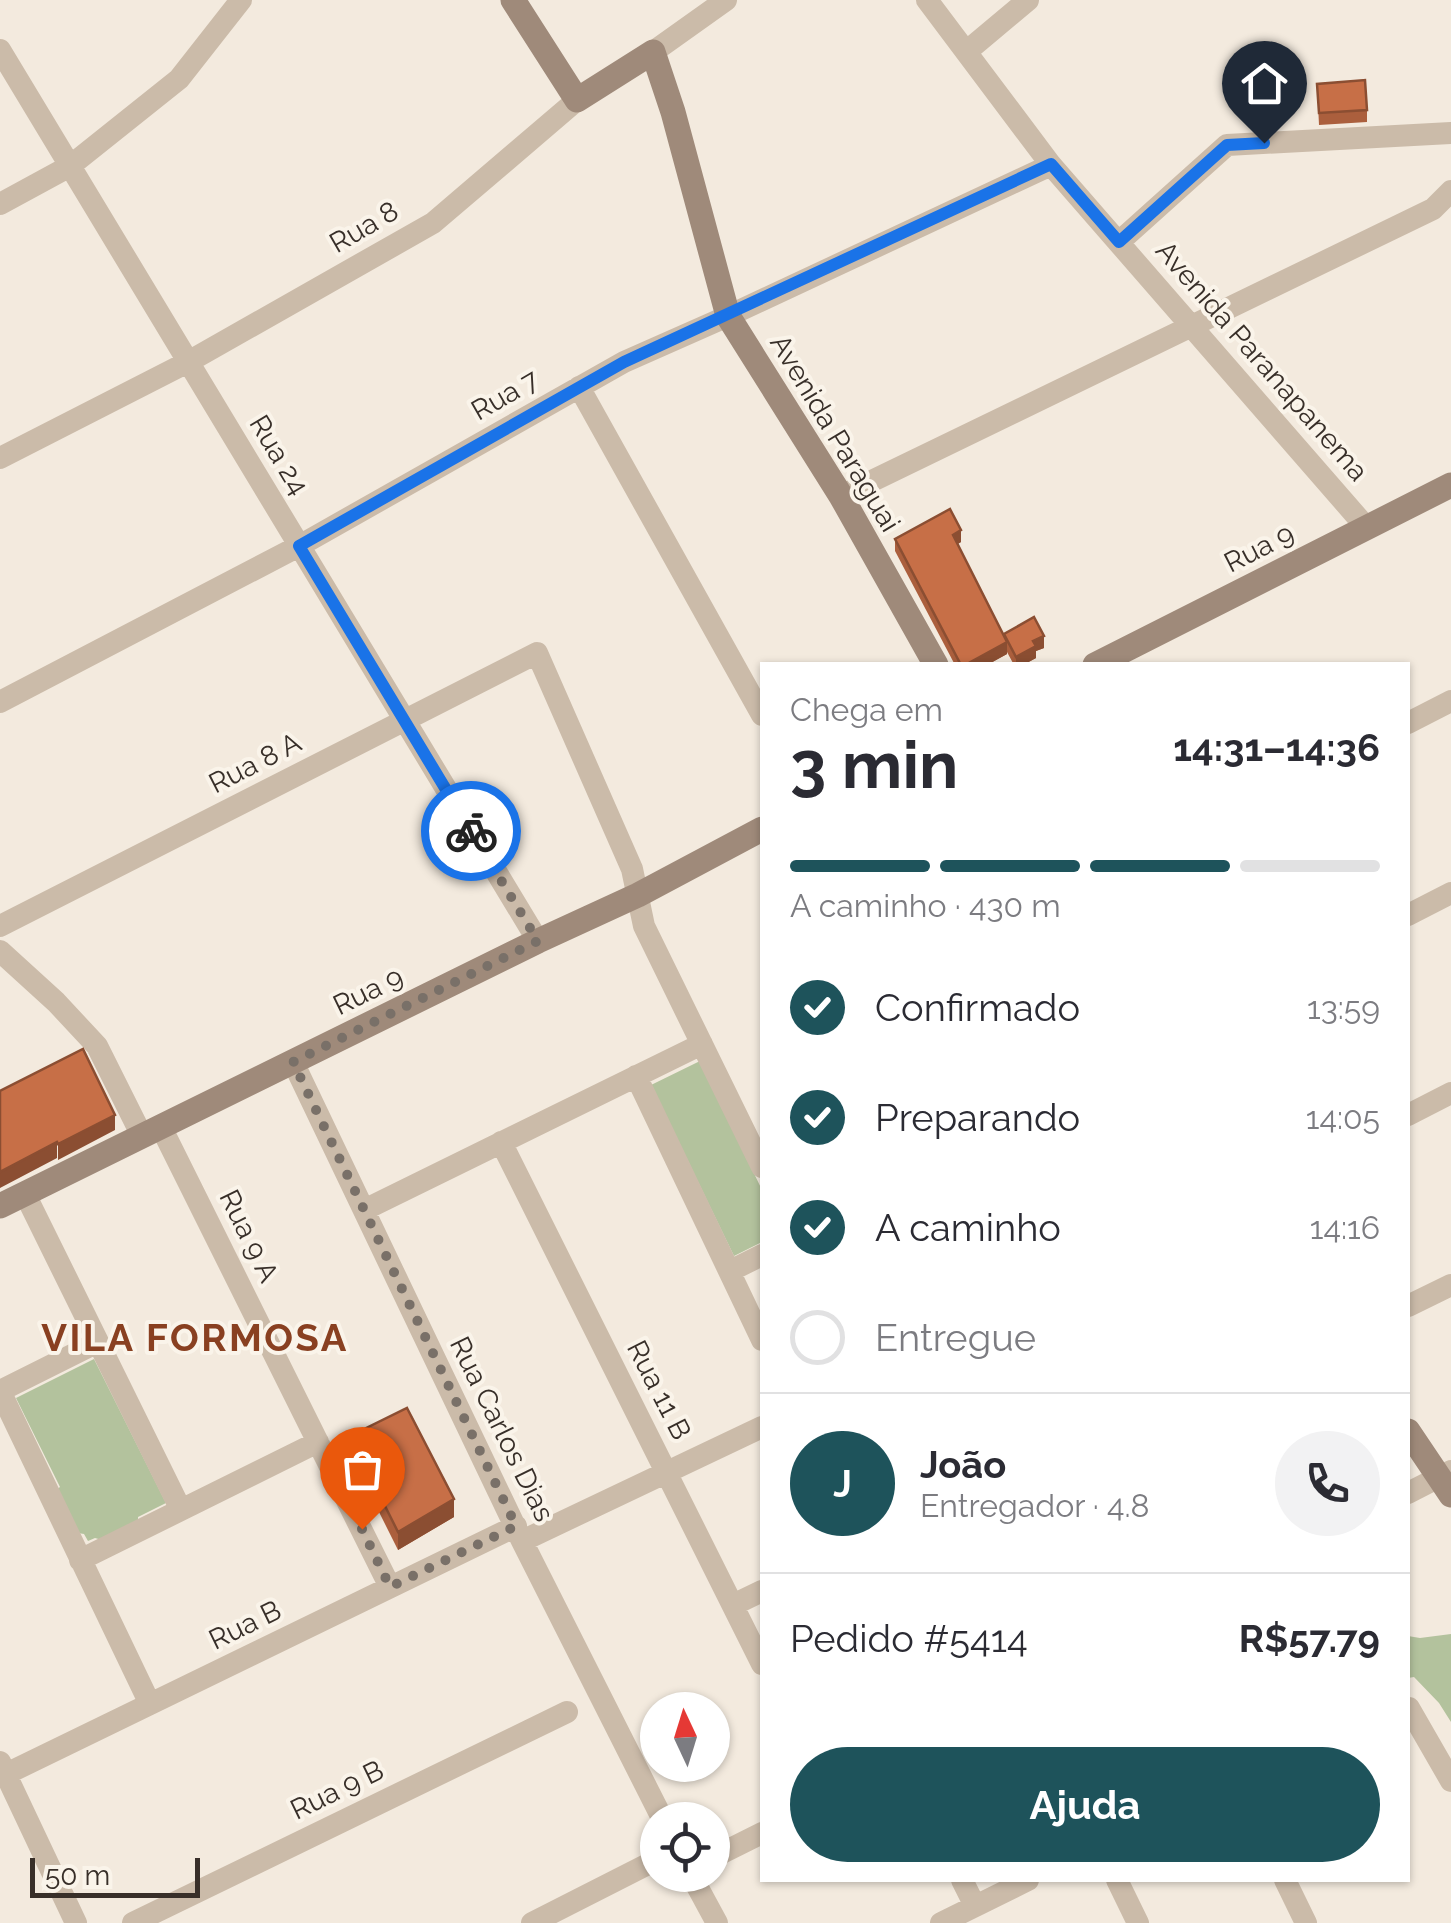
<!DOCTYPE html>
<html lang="pt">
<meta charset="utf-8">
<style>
:root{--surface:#fff;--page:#f2f2f3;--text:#2b2b33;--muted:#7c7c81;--line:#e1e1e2;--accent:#1e535b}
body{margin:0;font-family:Raleway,sans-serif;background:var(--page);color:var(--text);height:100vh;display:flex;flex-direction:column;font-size:38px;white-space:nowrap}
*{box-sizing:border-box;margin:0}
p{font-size:32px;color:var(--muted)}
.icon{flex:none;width:55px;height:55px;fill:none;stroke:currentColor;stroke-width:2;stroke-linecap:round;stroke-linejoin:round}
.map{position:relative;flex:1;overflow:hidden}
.sheet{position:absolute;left:760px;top:662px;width:650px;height:1220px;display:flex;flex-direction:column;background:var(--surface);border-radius:0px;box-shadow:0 2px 8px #0004}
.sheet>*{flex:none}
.needle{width:65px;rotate:356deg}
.tools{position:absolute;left:640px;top:1692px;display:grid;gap:20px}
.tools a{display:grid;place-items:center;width:90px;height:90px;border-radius:50%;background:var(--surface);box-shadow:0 2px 8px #0004;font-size:50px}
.scale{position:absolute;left:30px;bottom:25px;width:170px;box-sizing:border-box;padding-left:10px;border:5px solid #382f29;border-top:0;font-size:28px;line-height:35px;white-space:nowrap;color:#382f29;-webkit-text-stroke:8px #faf4ea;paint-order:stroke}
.pin{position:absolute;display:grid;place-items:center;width:85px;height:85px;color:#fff;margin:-102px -42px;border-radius:50% 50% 50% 0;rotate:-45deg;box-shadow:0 0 10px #0007}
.pin .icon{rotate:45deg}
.courier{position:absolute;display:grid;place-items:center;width:100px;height:100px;margin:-50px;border:8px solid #1a73e8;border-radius:50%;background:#fff;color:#222;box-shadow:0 2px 12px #0007}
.overview em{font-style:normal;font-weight:700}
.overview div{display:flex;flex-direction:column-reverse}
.overview{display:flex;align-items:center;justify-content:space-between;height:170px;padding:0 30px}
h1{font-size:65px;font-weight:700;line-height:75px}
.bar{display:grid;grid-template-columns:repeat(4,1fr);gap:15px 10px;align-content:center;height:120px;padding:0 30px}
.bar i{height:12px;border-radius:8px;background:var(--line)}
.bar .on{background:var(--accent)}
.bar p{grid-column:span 4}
.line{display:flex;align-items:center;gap:25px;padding:0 30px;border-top:2px solid var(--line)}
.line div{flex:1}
.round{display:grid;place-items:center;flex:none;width:105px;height:105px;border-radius:52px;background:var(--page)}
ol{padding:0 30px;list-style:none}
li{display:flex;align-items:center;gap:30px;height:110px}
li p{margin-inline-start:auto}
li .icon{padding:10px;border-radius:50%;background:var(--accent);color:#fff;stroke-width:4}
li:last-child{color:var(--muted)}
li i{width:55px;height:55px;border:5px solid var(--line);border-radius:50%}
.primary-button{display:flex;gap:20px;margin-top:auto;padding:20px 30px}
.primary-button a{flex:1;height:115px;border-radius:60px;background:var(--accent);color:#fff;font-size:40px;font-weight:700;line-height:115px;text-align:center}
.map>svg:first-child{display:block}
.green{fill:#b3c29d}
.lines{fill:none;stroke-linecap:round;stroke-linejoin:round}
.street{stroke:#cbbba9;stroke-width:22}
.secondary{stroke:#9f8a7a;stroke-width:25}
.wall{fill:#ab5f3d}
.shaded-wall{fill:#8b4e32}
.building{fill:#c76f47;stroke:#8b4e32;stroke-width:2.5}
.done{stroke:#797068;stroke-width:10;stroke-dasharray:0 18}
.route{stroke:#1a73e8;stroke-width:12}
.labels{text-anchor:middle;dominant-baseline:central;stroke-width:8;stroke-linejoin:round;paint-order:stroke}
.street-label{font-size:28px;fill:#382f29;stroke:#faf4ea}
.district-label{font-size:38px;font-weight:bold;letter-spacing:2.5px;fill:#894021;stroke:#faf4ea}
</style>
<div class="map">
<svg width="1451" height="1923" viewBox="0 0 1451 1923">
<rect width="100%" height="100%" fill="#f3eade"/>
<path class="green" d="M 700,1061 L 762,1190 L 762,1242 L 734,1256 L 651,1085 Z
M 94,1359 L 166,1503 L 138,1517 L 138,1525 L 102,1540 L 95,1538 L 88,1541 L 84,1534 L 78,1533 L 56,1490 L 60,1487 L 16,1398 Z
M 1451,1634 L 1451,1722 L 1439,1703 L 1414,1677 L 1408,1678 L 1408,1636 L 1420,1638 Z"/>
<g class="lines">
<path class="street" d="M 927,0 L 1051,165 L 1366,527
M 0,50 L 538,941
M 653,52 L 726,0
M 966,52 L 1028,0
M 0,204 L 70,166 L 179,79 L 241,0
M 1119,242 L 1227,145 L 1451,133
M 579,387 L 762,715
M 0,458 L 188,362 L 433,223 L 577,100
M 841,496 L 1433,209 L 1451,191
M 0,702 L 299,546 L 624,362 L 728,316 L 1051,165
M 1408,723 L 1451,701
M 1408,915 L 1451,893
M 0,926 L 537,653 L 632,869 L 644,926 L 762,1167
M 0,951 L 56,1002 L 97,1046 L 142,1136
M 293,1062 L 522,1541 L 663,1820
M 636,1076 L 762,1340
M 1408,1115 L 1451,1093
M 161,1127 L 390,1587
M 501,1142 L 762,1664
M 25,1194 L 181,1510
M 364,1210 L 702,1044
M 730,1271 L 762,1255
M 1408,1306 L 1451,1285
M 98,1342 L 0,1391 L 150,1704
M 1408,1493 L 1451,1471
M 522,1541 L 762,1427
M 80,1560 L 318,1442
M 733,1605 L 762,1591
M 1408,1709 L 1409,1708 L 1451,1781
M 0,1762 L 76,1923
M 0,1777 L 516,1526
M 712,1858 L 762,1833
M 691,1875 L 717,1923
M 962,1880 L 975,1906
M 1117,1880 L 1138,1923
M 1285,1880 L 1306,1923
M 133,1923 L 567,1712
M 532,1923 L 658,1859
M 941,1923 L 1028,1880"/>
<path class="secondary" d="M 513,0 L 577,100 L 653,52 L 673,112 L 728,316 L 841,496 L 936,665
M 1095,665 L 1451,485
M 0,1206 L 538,941 L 638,895 L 762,829
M 1408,1431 L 1451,1495"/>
</g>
<path class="wall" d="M 1317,84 L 1367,110 L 1367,122 L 1319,125 Z
M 895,539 L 961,542 L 957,544 L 1004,636 L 1044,648 L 1036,651 L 1036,658 L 1023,665 L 1014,665 L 1007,652 L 1007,654 L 987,665 L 955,665 L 895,551 Z
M 350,1436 L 454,1517 L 398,1550 L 350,1454 Z"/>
<path class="shaded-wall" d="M 961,530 L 961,542 L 953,547 L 953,535 Z
M 1044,636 L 1044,648 L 1036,651 L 1036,658 L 1023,665 L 1016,665 L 1016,657 L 1033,641 Z
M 1007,642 L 1007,654 L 987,665 L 965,665 Z
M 115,1115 L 115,1130 L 58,1160 L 58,1144 Z
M 57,1142 L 57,1158 L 0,1188 L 0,1172 Z
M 454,1499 L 454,1517 L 398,1550 L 398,1532 Z"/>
<path class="building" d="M 1365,80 L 1367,110 L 1319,113 L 1317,84 Z
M 950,509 L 961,530 L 953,535 L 1007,642 L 965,665 L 961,665 L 895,539 Z
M 1034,617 L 1044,636 L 1033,641 L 1036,646 L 1016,657 L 1004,634 Z
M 83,1049 L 115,1115 L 58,1144 L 57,1142 L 0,1172 L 0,1091 Z
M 407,1408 L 454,1499 L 398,1532 L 350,1436 Z"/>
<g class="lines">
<path class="done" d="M 362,1529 L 390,1587 L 516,1526 L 293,1062 L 538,941 L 471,831"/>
<path class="route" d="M 471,831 L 299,546 L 624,362 L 1051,164 L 1119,242 L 1227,145 L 1264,143"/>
</g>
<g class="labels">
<g class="street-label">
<text transform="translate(364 227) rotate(-30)">Rua 8</text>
<text transform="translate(1262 361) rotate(49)">Avenida Paranapanema</text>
<text transform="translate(505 395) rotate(-30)">Rua 7</text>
<text transform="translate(835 433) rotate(59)">Avenida Paraguai</text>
<text transform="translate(279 455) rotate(59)">Rua 24</text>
<text transform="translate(1259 548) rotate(-27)">Rua 9</text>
<text transform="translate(255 763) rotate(-27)">Rua 8 A</text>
<text transform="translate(368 991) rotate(-26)">Rua 9</text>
<text transform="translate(249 1236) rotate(64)">Rua 9 A</text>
<text transform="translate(659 1390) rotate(63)">Rua 11 B</text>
<text transform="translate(502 1429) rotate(64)">Rua Carlos Dias</text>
<text transform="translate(245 1625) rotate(-26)">Rua B</text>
<text transform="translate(337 1790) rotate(-26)">Rua 9 B</text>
</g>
<g class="district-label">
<text x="195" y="1337">VILA FORMOSA</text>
</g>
</g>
</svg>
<div class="tools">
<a><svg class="needle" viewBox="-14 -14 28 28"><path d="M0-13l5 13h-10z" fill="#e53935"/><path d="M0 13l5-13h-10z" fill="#7c7c81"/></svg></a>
<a><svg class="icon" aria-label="locate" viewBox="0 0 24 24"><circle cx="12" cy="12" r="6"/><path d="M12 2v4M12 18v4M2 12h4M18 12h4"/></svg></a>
</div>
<div class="scale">50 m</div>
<div class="pin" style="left:362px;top:1529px;background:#ea580c"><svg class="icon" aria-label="bag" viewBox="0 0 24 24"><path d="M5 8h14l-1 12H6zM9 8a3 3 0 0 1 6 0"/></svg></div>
<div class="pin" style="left:1264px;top:143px;background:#1f2937"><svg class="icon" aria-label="home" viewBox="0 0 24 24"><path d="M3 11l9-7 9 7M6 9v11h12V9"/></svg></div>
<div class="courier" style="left:471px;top:831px"><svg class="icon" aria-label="bike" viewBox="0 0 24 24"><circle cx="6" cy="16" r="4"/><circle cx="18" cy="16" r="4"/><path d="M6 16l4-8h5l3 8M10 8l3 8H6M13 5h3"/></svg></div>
<section class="sheet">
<div class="overview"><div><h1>3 min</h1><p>Chega em</p></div><em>14:31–14:36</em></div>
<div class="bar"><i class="on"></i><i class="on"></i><i class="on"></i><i></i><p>A caminho · 430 m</p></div>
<ol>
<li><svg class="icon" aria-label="check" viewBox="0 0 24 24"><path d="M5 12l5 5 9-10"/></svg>Confirmado<p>13:59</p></li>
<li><svg class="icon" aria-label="check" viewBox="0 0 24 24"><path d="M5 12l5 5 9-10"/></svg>Preparando<p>14:05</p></li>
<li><svg class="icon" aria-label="check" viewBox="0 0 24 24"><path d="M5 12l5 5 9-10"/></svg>A caminho<p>14:16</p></li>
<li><i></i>Entregue</li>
</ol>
<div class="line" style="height:180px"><b class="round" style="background:var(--accent);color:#fff">J</b><div><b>João</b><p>Entregador · 4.8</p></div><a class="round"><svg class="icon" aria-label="phone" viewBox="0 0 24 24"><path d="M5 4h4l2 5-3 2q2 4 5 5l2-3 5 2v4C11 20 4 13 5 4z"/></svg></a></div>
<div class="line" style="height:130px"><div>Pedido #5414</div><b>R$57.79</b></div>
<div class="primary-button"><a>Ajuda</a></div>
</section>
</div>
